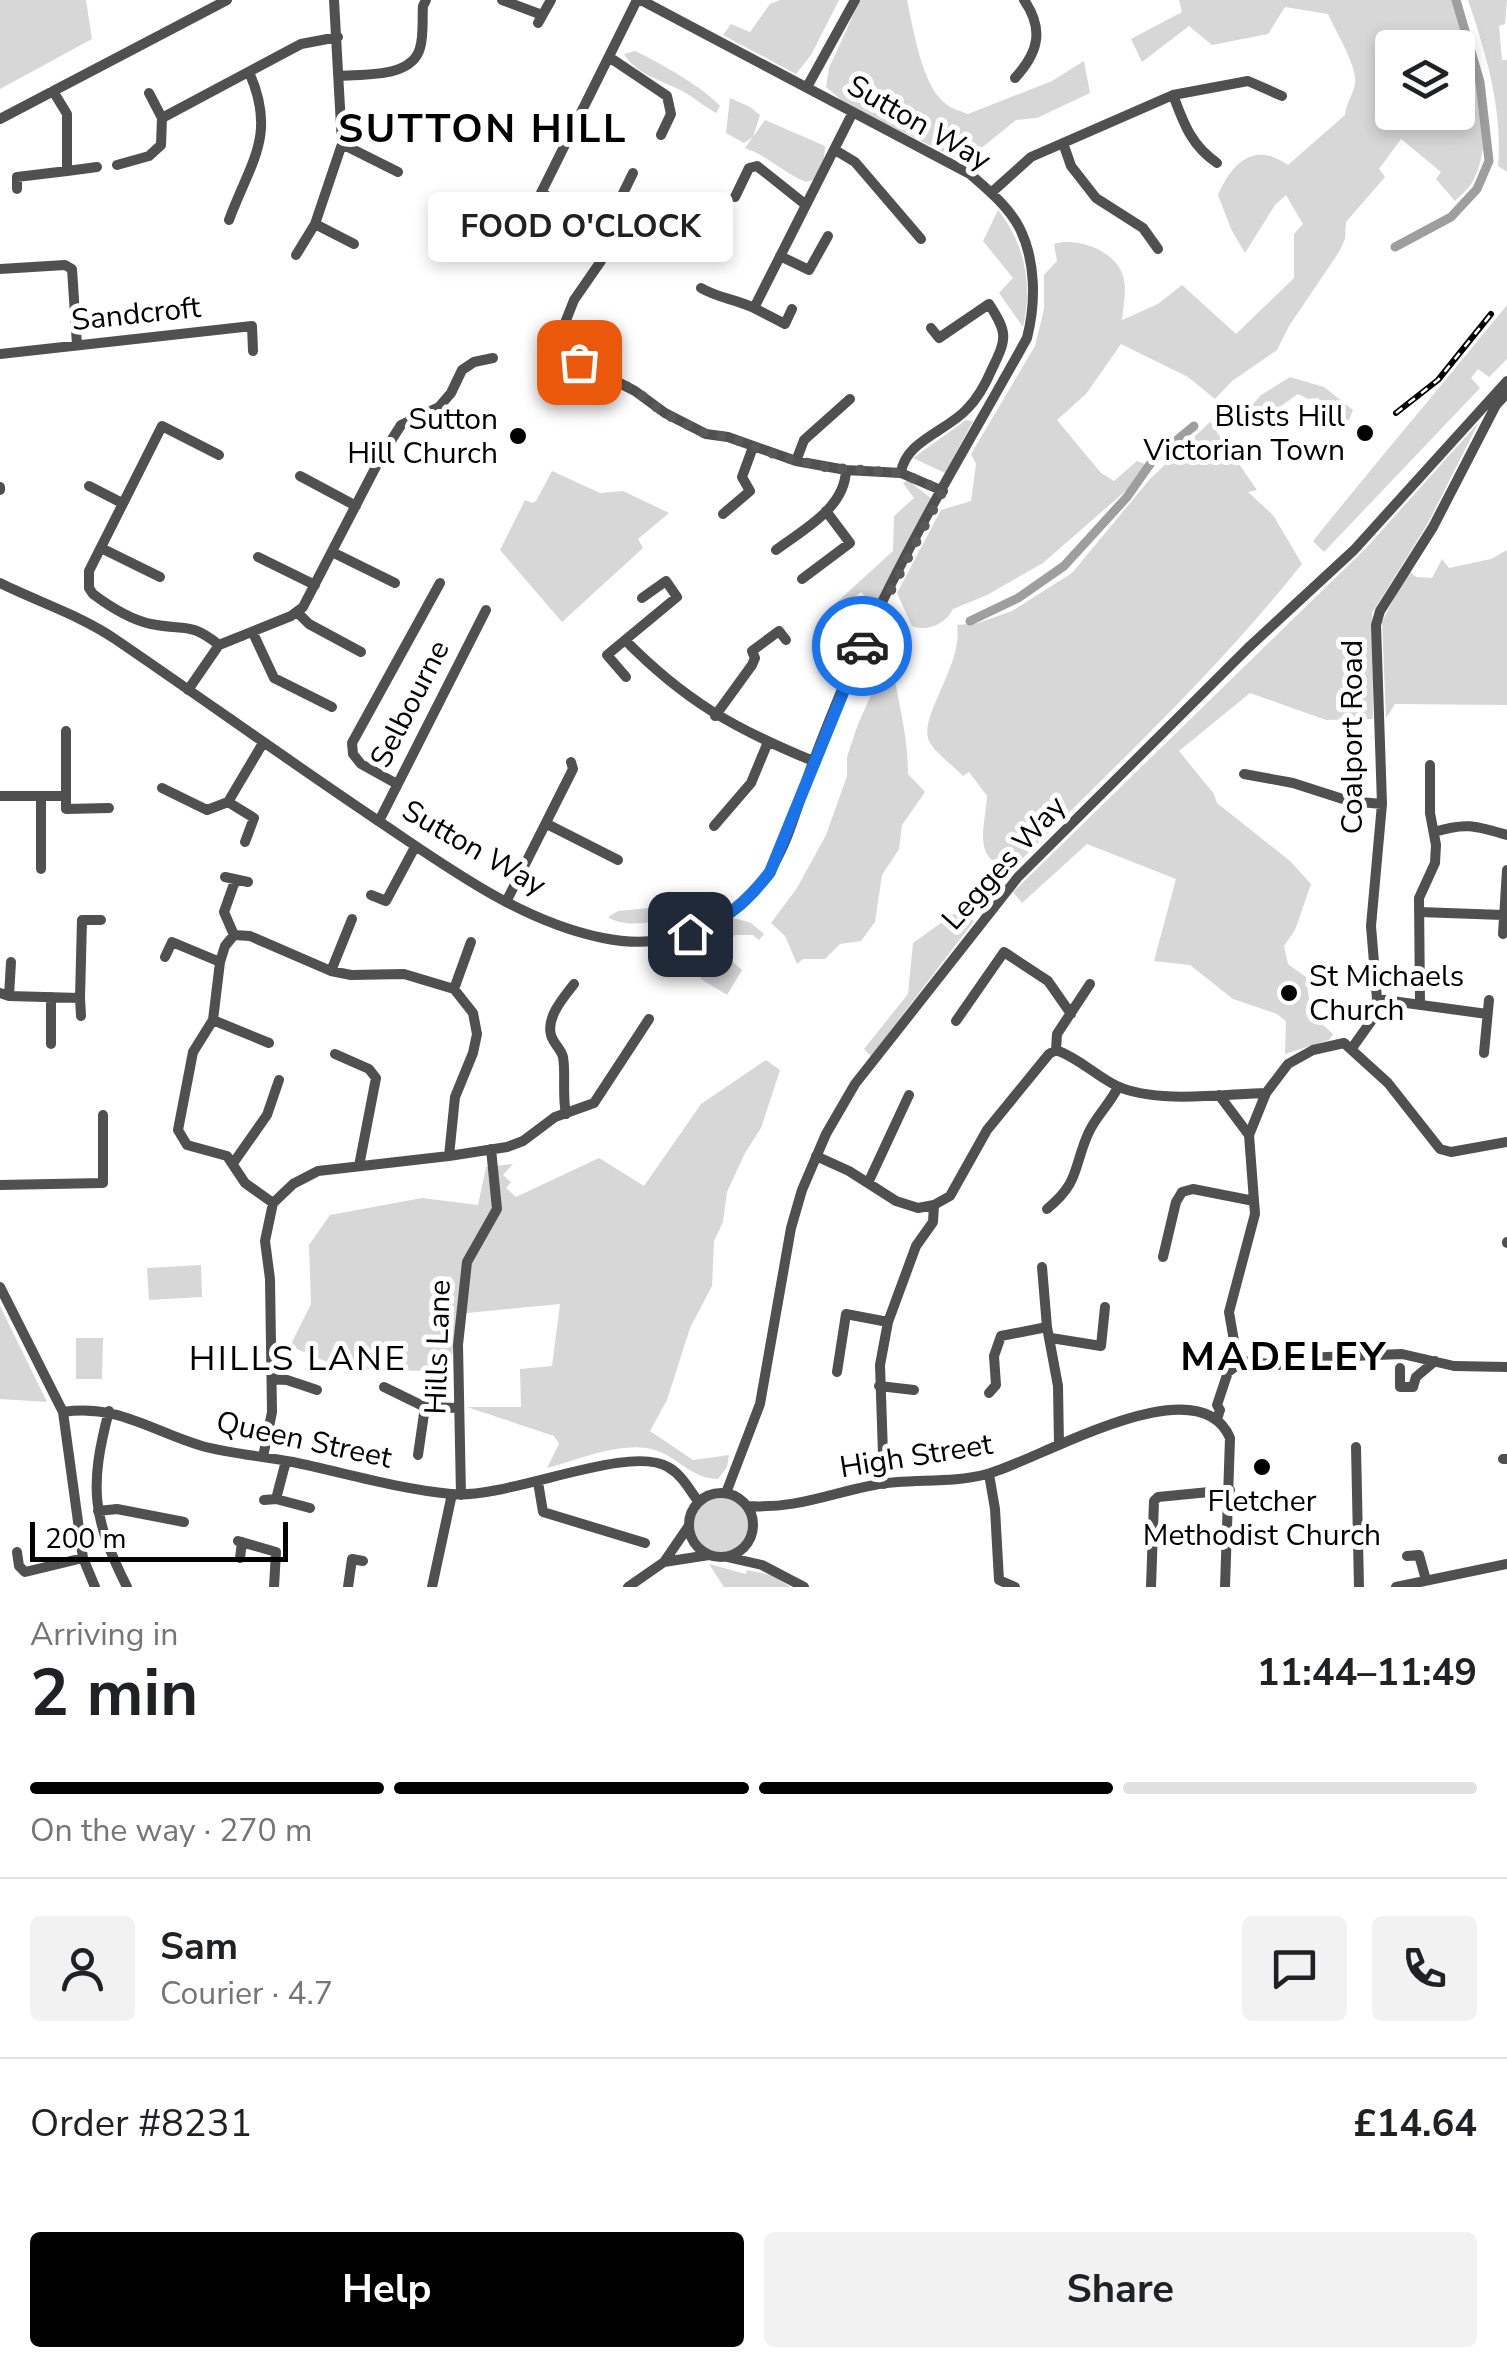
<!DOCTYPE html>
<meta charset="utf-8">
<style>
:root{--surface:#fff;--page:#f2f2f2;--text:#202124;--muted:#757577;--line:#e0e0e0;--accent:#000}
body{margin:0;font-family:"Nunito Sans",sans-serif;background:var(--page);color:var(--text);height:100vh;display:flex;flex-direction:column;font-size:38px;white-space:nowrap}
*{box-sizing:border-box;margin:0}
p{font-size:32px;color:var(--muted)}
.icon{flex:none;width:55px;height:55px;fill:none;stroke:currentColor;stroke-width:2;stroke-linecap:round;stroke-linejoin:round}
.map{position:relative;height:1587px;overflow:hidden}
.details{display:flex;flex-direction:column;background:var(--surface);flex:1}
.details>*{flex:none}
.buttons{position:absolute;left:1375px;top:30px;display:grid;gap:20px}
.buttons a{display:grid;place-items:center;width:100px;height:100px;border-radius:10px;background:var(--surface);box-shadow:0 5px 15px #0003;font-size:50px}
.scale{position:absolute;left:30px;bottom:25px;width:258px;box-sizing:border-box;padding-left:10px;border:5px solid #000;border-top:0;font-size:28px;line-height:35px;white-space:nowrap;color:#000;-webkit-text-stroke:8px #fff;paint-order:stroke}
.pin{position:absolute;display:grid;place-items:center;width:85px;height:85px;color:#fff;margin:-42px;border-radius:20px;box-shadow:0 5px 15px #0006}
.courier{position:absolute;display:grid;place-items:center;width:100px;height:100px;margin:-50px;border:8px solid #1a73e8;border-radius:50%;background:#fff;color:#222;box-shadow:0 2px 12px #0007}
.bubble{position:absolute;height:70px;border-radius:10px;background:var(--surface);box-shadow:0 5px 15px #0003;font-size:32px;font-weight:700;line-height:70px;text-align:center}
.head em{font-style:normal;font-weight:700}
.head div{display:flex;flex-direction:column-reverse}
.head{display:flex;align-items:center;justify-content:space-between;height:170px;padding:0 30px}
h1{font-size:65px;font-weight:700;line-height:75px}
.bar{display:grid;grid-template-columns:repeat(4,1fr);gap:15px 10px;align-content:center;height:120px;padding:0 30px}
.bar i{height:12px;border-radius:8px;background:var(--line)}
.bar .active{background:var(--accent)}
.bar p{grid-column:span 4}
.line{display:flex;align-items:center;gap:25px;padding:0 30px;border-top:2px solid var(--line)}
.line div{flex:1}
.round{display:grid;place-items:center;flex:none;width:105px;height:105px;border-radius:10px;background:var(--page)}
.action{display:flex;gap:20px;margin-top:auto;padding:20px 30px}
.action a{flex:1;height:115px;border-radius:10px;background:var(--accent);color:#fff;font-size:40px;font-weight:700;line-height:115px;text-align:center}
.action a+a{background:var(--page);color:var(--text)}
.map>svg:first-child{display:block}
.green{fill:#d7d7d7;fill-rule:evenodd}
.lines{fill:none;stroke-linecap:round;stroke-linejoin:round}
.canal{stroke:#9e9e9e;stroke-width:9}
.minor{stroke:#505050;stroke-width:10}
.rail-casing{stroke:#000;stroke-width:6}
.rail{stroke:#fff;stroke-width:2.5;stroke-dasharray:8;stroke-linecap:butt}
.done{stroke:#595959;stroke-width:10;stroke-dasharray:0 18}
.route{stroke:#1a73e8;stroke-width:12}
.poi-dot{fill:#000;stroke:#fff;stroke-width:4}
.labels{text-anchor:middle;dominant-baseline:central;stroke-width:10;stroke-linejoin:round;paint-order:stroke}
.street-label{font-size:30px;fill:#000;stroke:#fff}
.poi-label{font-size:30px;fill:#000;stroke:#fff;text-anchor:end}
.quarter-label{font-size:35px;letter-spacing:2.5px;fill:#000;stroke:#fff}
.district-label{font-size:40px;font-weight:bold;letter-spacing:2.5px;fill:#000;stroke:#fff}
</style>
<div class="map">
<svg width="1507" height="1587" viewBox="0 0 1507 1587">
<rect width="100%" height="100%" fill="#fff"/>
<path class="green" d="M 0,0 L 86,0 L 92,39 L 0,89 Z
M 780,0 L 839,0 L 811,55 L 796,74 L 723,35 L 731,24 L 750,32 L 770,4 Z
M 860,0 L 907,0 C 913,28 922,87 946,104 C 952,109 961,111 968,114 L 1052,81 L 1084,61 L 1090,93 L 1037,118 L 1016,120 L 964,162 L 847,105 L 826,87 L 829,68 Z
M 1179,0 L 1452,0 C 1456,12 1464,24 1468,36 C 1482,77 1493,137 1475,177 C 1471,187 1462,194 1455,201 L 1436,179 L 1441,172 L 1401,139 L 1379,169 L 1385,177 L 1346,222 L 1345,239 L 1339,252 L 1289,326 L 1277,350 L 1232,381 L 1215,399 L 1188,377 L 1121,344 L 1086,394 L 1057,420 L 1101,473 L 1114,481 L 1137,461 L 1153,467 L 1043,563 L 987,595 L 953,609 C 946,624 927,632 912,626 L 897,593 L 941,510 L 971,501 L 976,464 L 971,454 L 1035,346 L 1044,309 L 1044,275 L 1057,261 L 1054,244 C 1076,237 1112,249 1122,273 C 1128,288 1123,306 1122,320 L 1158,304 L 1182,285 L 1236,334 L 1294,278 L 1294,234 L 1303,224 L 1286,195 L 1275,205 L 1245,253 L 1231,229 L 1218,195 C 1232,162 1255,141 1288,165 L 1345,115 C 1346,103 1353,95 1355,84 C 1358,67 1335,30 1328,14 L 1285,7 L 1268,34 L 1212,45 L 1189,26 L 1142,62 L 1131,39 L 1182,12 ZM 1392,48 L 1458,48 L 1458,112 L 1392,112 Z
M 1468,0 L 1507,0 L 1505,24 L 1499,26 L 1502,60 L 1507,60 L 1507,172 L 1498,166 C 1503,110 1486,53 1468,0 Z
M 635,51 C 655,60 706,89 720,106 L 716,113 C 703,106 693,96 680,90 C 659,79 637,75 624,54 Z
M 730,98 L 750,107 L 760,115 L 753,137 L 744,143 L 726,133 Z
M 765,120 L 825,146 L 824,159 L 814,180 L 806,182 C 784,173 768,156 745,148 Z
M 998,210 C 1025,244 1033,285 1023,327 L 999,293 L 1013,278 L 983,241 Z
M 1507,305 L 1507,359 L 1489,377 L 1478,369 L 1471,378 L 1480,388 L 1324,552 L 1313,541 C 1377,461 1443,384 1507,305 Z
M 1290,377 L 1324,387 L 1353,410 L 1346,427 L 1318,398 L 1308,399 L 1298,394 L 1262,419 L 1245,413 L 1261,395 Z
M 966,420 L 973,421 L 945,473 L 913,458 Z
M 1210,422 L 1257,490 L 1248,492 L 1273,515 L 1302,564 C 1215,673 1112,769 1014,867 C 969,864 986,824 987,796 L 969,772 L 963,776 C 954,766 935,753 929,741 C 918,716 964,664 957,625 L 978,623 L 1012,611 L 1072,573 L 1150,479 Z
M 1479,422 L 1427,525 L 1372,613 L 1373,719 L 1326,720 L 1250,693 L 1179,751 L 1214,794 L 1217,803 L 1290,861 L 1311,884 L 1295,930 L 1284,946 L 1288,964 L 1306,977 L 1311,1014 L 1333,1034 L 1329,1040 L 1285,1054 L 1286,1021 L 1277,1014 L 1233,999 L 1190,965 L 1154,961 L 1176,879 L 1087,844 L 1022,903 L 1013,892 L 1367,547 Z
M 552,471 L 600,493 L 623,491 L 669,513 L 638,539 L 643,548 L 562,622 L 500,550 L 525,500 L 532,503 L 536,501 Z
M 908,480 L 932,499 L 917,531 L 867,619 L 856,613 L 864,595 L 861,592 L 843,606 L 837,602 L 893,551 L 894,516 L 914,498 L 903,483 Z
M 1507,550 L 1507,705 L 1395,704 L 1386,718 L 1382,622 L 1408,570 L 1416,577 L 1432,578 L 1442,559 L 1449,568 L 1491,559 Z
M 890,653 C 896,693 908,733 908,774 L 925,792 L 902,825 L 899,849 L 882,875 L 875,922 L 861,941 L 840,944 L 825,959 L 803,959 L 797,964 L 785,936 L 771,923 L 797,888 L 826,835 L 847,776 L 847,757 L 858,724 Z
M 704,899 L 702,908 L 694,912 C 670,917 631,932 608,917 L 618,911 L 649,908 L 660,901 Z
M 963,911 L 974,921 L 871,1056 L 864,1049 L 908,994 L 913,943 L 952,915 Z
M 734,918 L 751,923 L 764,934 L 759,940 L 753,935 L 735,935 L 725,946 L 725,955 L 742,970 L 727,995 L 701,979 C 698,943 710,942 734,918 Z
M 766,1060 L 780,1070 L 761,1128 L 745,1153 L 727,1192 L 723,1222 L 714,1241 L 712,1286 L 690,1328 L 667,1400 L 650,1431 L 693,1460 L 729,1455 L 727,1467 L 718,1479 C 692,1479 678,1457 655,1450 C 623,1440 578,1460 547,1468 L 559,1444 L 554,1436 L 467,1407 L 521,1407 L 520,1369 L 552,1366 L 560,1304 L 457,1314 L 450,1372 L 341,1368 L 290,1346 L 311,1304 L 309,1245 L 330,1215 L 422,1198 L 478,1205 L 486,1167 L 513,1164 L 503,1175 L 511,1182 L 506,1188 L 516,1197 L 599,1158 L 644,1186 L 701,1104 Z
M 201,1265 L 202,1297 L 149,1300 L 147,1268 Z
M 0,1306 L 47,1402 L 0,1399 Z
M 76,1338 L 103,1338 L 102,1379 L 76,1379 Z
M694 1525a27 27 0 1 1 54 0a27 27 0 1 1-54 0Z
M 709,1564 L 746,1574 L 747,1570 L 771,1575 L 791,1587 L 724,1587 Z"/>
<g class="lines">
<path class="canal" d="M 1395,247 L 1451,217 L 1477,189 L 1489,161 L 1480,82 L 1456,0
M 970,621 L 1018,598 L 1064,566 L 1127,497 L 1153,460 L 1194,426"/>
<path class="minor" d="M 502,0 L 542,15
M 637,0 L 541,193 L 585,215 L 603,235 L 601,261 L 574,300 L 563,328 L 566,344 L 579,362 L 635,391 L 665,413 L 706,434 L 728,437 L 796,461 L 846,470 L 901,473 L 943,491
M 538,23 L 551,0
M 609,57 L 667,96 L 671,114 L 661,135
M 340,76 C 364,74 412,78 420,48 C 424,35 422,19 423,6 L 426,0
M 1015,78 C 1039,52 1044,29 1024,0
M 807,87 L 855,0
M 149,93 L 162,118
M 1173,95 C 1184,124 1191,145 1217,163
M 0,119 L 227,0
M 1063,143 L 1071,166 L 1096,198 L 1143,228 L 1158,249
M 342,144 L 398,172
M 835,150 L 855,162 L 921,239
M 117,165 L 149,156 L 161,145 L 162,118 L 301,44 L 338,37
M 67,171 L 97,167
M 17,189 L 17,177 L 67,171 L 67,114 L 53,91
M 991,193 L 1031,157 L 1173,95 L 1248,81 L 1282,96
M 735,197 L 749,168 L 757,166 L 806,205
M 229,220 C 251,161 277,135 249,72
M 315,224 L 354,244
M 599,228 L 610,220 L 633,173
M 296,255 L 315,224 L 342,144 L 334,0
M 780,256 L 809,270 L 828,236
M 0,269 L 65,265 L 72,269 L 77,345
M 701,288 C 718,298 735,299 754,308 L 852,114
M 754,308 L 785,324 L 792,309
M 0,354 L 252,326 L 253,351
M 219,455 L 162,426 L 89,571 L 89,588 L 93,594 C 109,606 132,620 151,624 C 185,631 189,621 219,645
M 796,461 L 804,440 L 850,399
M 901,473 C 905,441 947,431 967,409 C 978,398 986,383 992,369 C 1007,338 1008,333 989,304 L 939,338 L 931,328
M 300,476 L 356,506
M 89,486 L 122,503
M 0,487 L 0,490
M 723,514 L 750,491 L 742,477 L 753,447
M 101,548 L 160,577
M 776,550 C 804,529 845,508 846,470
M 332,552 L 395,583
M 258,557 L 315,585
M 802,579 L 850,543 L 826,511
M 0,583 C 38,602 80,615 115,639 C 203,699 289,761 377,820 C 446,866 519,921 603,938 C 666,951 732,929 768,874 C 790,841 799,799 813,762 C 831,715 850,668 872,623 C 918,525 975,432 1027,338 C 1036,303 1036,260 1019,227 C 1008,206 988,190 970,174 L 641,0
M 298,613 L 309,624 L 361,652
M 253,633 L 274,678 L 332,707
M 625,640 C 685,701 735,729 813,761
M 626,677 L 607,655 L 677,597 L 666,581 L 642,598
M 188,690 L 219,645 L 291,616 L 303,607 L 382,455 L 401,425 L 439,407 L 451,393 L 462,370 L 474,362 L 493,358
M 715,716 L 752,665 L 755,658 L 752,651 L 779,631 L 786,640
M 66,731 L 66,809 L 109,808
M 1244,774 L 1293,783 L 1349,801 L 1382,804
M 397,784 L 361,764 L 353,754 L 352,743 L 440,583
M 162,788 L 207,810 L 228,802 L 263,743
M 0,796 L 65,796
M 41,796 L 41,869
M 228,802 L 254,818 L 245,842
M 379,821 L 486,610
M 547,824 L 618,860
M 714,826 L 751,783 L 768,742
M 1434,832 C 1466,822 1476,826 1507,835
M 225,877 L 248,882
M 371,895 L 386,901 L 415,847
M 506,902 L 573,769 L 571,762
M 1419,912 L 1503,915
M 1503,934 L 1507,870
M 234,935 L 224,912 L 235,881
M 165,957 L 172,942 L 220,962
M 331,971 L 352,919
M 454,989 L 471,942
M 0,993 L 9,996 L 80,998 L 82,920 L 101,920
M 9,996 L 11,962
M 51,997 L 51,1044
M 80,998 L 81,1016
M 1377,999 L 1487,1014
M 1420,1003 L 1419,898 L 1435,863 L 1436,845 L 1430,813 L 1430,765
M 213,1020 L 269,1043
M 956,1021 L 1004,952 L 1048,981 L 1071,1014
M 1352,1048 L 1372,1020 L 1377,999 L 1371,926 L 1382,804 L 1376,625 L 1380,611 L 1433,527 L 1496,405 L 1507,393
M 1056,1050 L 1057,1034 L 1090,984
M 1484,1053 L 1489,1000
M 335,1054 L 369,1069 L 376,1078 L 359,1166
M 1219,1095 L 1249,1135
M 566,1114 C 562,1095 566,1074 563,1057 C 561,1049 553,1043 551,1035 C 546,1017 564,997 574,984
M 816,1156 L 849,1171 L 896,1201 L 918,1208 L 934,1205 L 950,1196 L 987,1130 L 1049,1054 L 1056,1050 C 1079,1058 1096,1076 1117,1086 C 1156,1104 1224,1094 1266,1093
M 234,1162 L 267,1115 L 279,1080
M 868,1183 L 909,1095
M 0,1185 L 103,1183 L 103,1115
M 273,1203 L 245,1183 L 227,1156 L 187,1145 L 178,1130 L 193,1052 L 213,1020 L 220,962 L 225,946 L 234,935 L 250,936 L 331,971 L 351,975 L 404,974 L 454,989 L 473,1013 L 477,1034 L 473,1053 L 455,1097 L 449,1156
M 1047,1209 C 1080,1182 1073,1168 1088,1134 C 1095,1117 1110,1104 1118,1087
M 1507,1242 L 1507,1243
M 1163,1257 L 1176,1202 L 1182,1192 L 1193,1189 L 1254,1201
M 1042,1267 L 1047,1327 L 1058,1386 L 1059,1445
M 0,1287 L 63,1412 L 83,1558 L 95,1587
M 1051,1338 L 1101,1346 L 1105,1307
M 1234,1341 L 1229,1312 L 1255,1214 L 1249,1135 L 1266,1093 L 1288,1064 L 1313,1050 L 1344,1043 L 1388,1083 L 1440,1149 L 1451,1152 L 1507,1142
M 1400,1368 L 1400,1387 L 1413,1387 L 1416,1377 L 1435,1361
M 837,1372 L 846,1314 L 888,1322
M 272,1379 L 287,1380 L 317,1390
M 879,1386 L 914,1390
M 384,1387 L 425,1407 L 458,1408
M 989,1393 L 996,1385 L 994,1356 L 1001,1336 L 1047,1327
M 109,1411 C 89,1487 92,1517 127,1587
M 63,1412 C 119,1404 151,1431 202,1446 C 231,1454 263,1456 293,1462 C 345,1473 398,1489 451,1494 C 506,1500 628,1443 668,1467 C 681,1474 689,1489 698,1501
M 1217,1419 L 1220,1410 L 1217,1405 L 1228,1372 L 1243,1361 L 1279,1365 L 1302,1358 L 1402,1354 L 1454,1366 L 1507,1367
M 1356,1447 L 1359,1587
M 418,1455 L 425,1407
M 263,1457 L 272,1412 L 270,1279 L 265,1241 L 273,1203 L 293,1184 L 318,1171 L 449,1156 L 507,1147 L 523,1141 L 555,1117 L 594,1103 L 649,1019
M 1503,1459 L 1507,1459
M 989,1474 L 995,1509 L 999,1580 L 1015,1587
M 538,1482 L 543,1512 L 645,1543
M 884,1484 L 880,1365 L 888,1322 L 916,1246 L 933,1222 L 934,1205
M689 1525a32 32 0 1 1 64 0a32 32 0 1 1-64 0Z
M 726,1493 L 760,1404 L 791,1228 L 802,1190 L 826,1134 L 855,1084 L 1018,877 L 1248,648 L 1354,550 L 1507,381
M 461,1495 L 458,1345 L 467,1262 L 497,1209 L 491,1149
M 276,1499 L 286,1461
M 264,1500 L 276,1499 L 310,1508
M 747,1506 C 797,1509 827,1494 874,1485 C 911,1478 950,1484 987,1474 C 1038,1461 1198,1362 1230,1438 L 1225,1587
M 98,1511 L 117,1509 L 184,1522
M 238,1541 L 276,1552 L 274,1587
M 17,1552 L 19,1566 L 25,1572
M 1407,1556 L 1419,1555 L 1426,1580
M 727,1557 L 762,1565 L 804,1587
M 240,1558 L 242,1542
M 664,1562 L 709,1555
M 25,1572 L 83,1558
M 348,1587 L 352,1559 L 363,1561
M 432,1587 L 452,1494
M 628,1587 L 664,1562 L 688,1527
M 1151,1587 L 1154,1501 L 1158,1497 L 1230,1490
M 1396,1587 L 1507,1564"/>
<defs>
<path id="rail" d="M 1396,413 L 1438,380 L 1491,314"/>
</defs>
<use href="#rail" class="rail-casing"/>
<use href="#rail" class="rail"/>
</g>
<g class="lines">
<path class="done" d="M 579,362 L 636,391 L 665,414 L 706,434 L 728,437 L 782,457 L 825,467 L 901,473 L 943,491 L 862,646"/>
<path class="route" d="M 690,934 C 724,921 747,902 770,872 L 862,646"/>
</g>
<g class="poi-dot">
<circle cx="1365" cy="433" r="10"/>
<circle cx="518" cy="436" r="10"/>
<circle cx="1289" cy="993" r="10"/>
<circle cx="1262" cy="1467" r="10"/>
</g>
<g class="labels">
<g class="street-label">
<text transform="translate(919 123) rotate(30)">Sutton Way</text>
<text transform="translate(136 314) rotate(-6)">Sandcroft</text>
<text transform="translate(410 704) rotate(-63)">Selbourne</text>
<text transform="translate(1352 737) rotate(-90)">Coalport Road</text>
<text transform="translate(474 848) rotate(30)">Sutton Way</text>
<text transform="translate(1004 863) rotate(-48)">Legges Way</text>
<text transform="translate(438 1347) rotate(-88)">Hills Lane</text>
<text transform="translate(304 1440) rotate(12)">Queen Street</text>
<text transform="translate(916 1456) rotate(-9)">High Street</text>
</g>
<g class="poi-label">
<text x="1345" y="416">Blists Hill<tspan x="1345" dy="34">Victorian Town</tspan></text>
<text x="498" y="419">Sutton<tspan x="498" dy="34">Hill Church</tspan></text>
<text x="1309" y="976" text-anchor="start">St Michaels<tspan x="1309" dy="34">Church</tspan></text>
<text x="1262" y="1501" text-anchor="middle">Fletcher<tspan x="1262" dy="34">Methodist Church</tspan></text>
</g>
<g class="quarter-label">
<text x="298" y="1358">HILLS LANE</text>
</g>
<g class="district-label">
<text x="483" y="129">SUTTON HILL</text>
<text x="1284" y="1357">MADELEY</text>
</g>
</g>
</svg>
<div class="buttons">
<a><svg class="icon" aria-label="layers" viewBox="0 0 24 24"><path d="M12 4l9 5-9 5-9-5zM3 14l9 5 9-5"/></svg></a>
</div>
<div class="scale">200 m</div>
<div class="pin" style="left:579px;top:362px;background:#ea580c"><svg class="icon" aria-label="bag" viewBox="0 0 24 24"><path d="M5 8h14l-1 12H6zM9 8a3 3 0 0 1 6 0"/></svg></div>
<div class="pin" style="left:690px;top:934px;background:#1f2937"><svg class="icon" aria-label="home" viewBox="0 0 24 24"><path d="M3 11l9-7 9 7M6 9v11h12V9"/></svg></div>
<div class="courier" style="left:862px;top:646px"><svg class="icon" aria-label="car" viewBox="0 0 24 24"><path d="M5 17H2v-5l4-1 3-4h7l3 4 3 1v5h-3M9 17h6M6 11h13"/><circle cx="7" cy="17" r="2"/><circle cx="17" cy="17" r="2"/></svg></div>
<div class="bubble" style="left:428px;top:192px;width:305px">FOOD O'CLOCK</div>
</div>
<section class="details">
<div class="head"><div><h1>2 min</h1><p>Arriving in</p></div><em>11:44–11:49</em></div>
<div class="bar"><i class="active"></i><i class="active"></i><i class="active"></i><i></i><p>On the way · 270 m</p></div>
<div class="line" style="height:180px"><a class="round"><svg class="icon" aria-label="person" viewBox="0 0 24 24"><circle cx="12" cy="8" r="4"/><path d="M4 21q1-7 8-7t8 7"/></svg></a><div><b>Sam</b><p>Courier · 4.7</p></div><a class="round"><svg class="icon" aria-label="chat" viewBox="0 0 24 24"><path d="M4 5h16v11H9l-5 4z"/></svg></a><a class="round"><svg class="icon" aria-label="phone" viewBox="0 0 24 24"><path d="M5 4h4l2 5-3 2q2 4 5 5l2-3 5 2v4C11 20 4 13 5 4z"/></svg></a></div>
<div class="line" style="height:130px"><div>Order #8231</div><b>£14.64</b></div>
<div class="action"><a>Help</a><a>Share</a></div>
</section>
